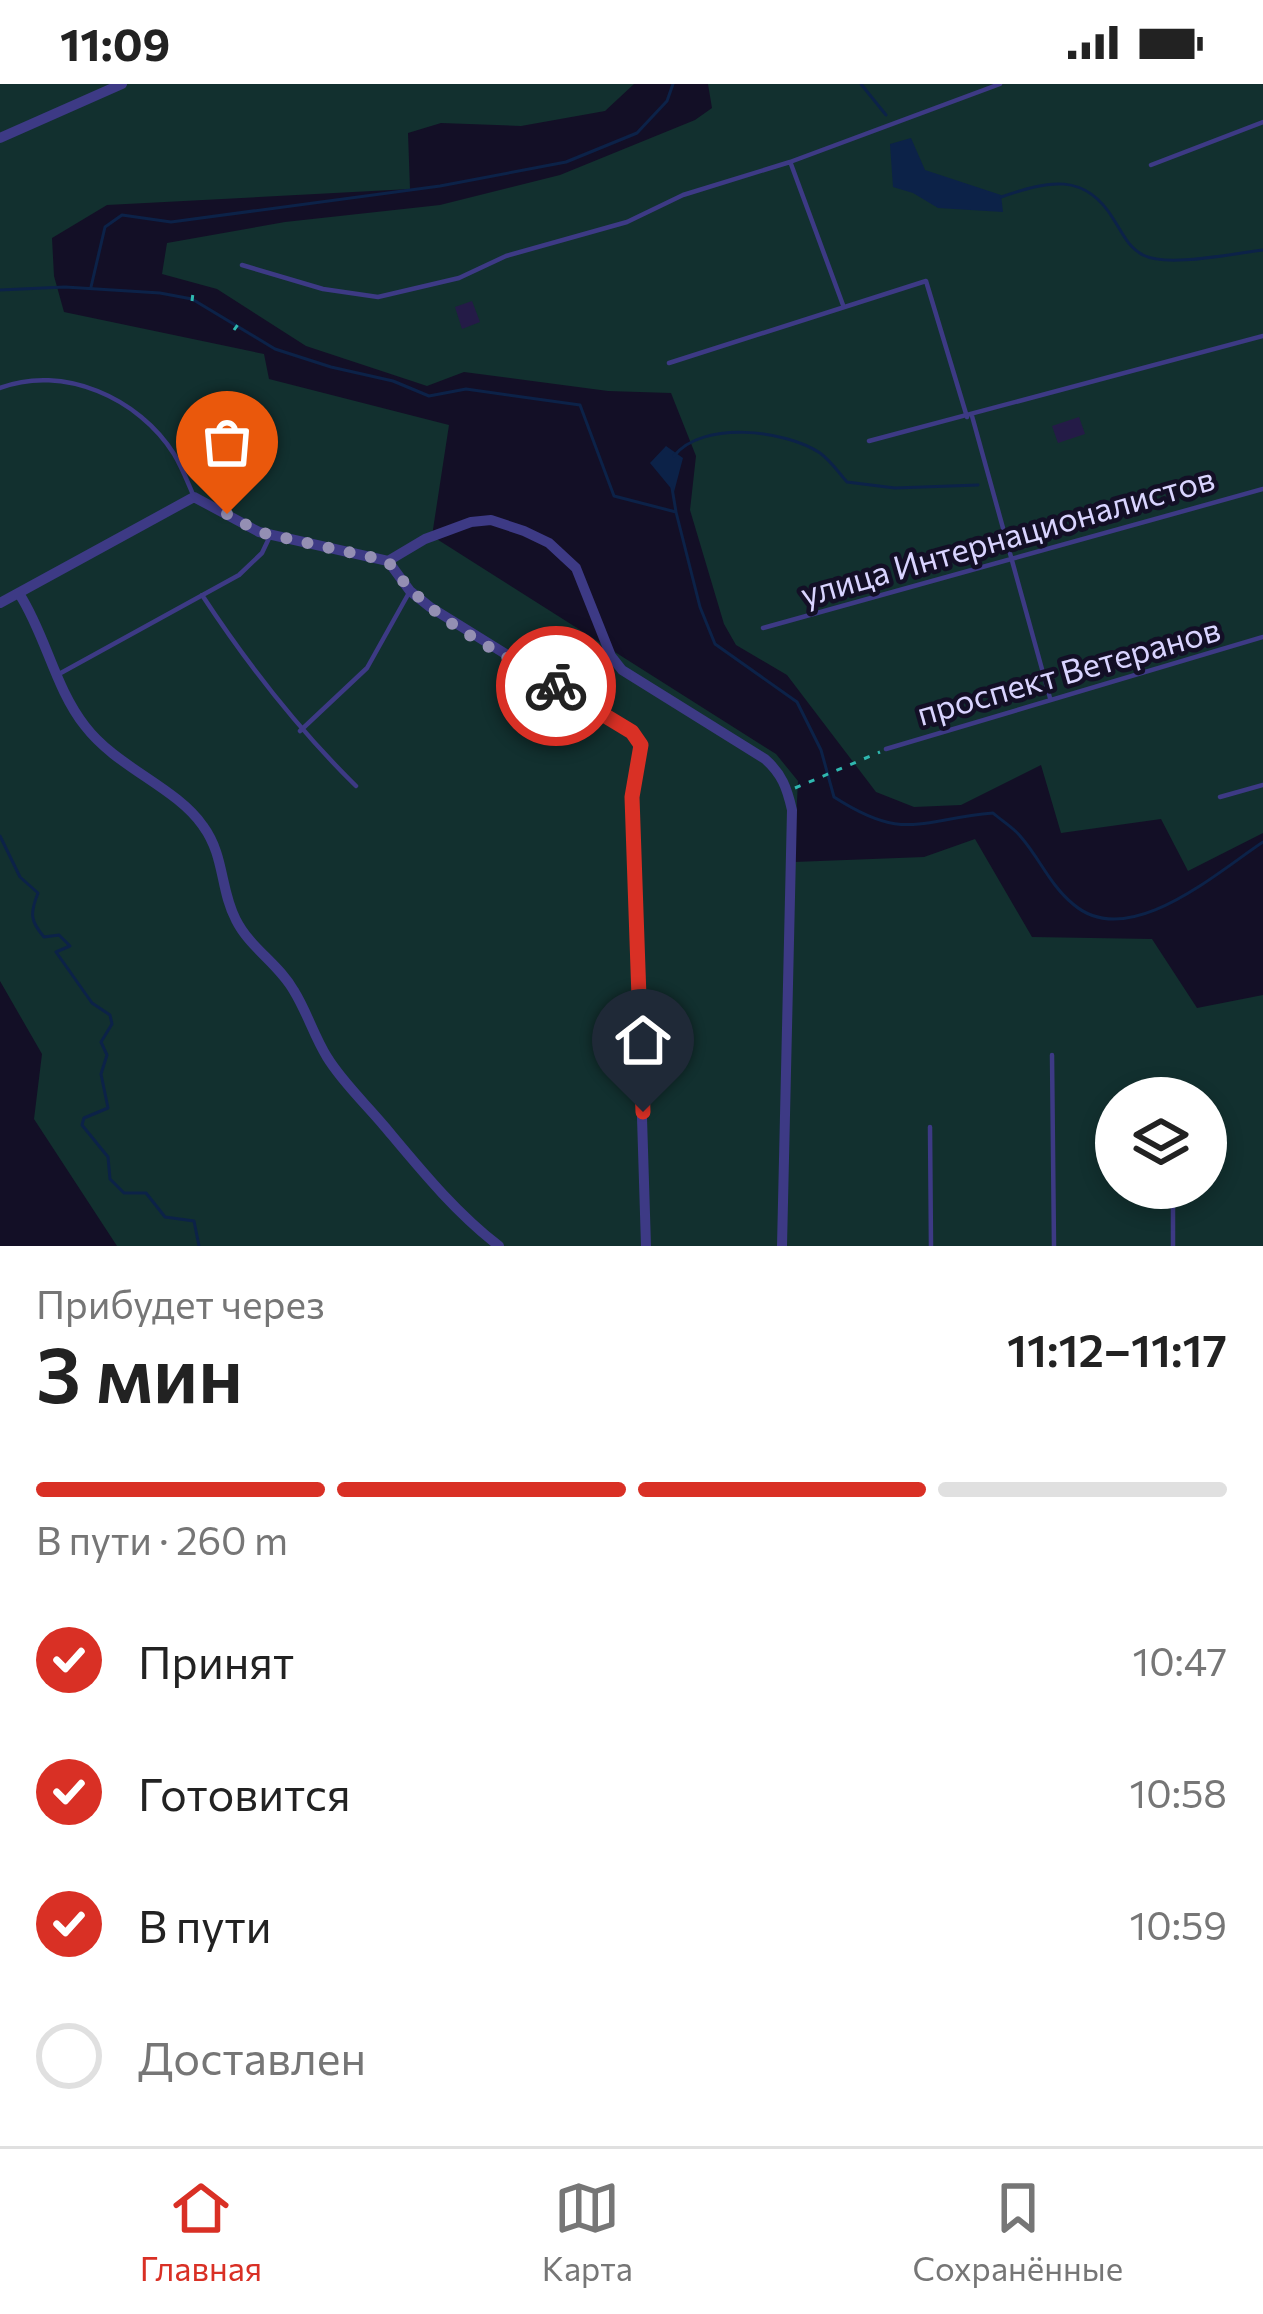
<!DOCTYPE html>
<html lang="ru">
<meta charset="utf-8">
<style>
:root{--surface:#fff;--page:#f6f6f6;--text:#222;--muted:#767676;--line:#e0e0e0;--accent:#d93025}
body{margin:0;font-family:Commissioner,sans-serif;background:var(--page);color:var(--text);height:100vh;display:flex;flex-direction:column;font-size:45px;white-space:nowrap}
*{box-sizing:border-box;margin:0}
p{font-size:39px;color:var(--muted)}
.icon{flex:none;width:66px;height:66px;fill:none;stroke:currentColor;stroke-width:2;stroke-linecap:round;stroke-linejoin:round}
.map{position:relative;height:1162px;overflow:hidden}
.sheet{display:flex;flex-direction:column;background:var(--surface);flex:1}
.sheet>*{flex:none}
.fabs{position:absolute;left:1095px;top:993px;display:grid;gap:24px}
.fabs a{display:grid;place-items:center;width:132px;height:132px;border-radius:50%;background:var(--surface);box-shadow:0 6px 18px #0003;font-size:60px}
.pin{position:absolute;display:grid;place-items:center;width:102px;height:102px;color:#fff;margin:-123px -51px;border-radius:50% 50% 50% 0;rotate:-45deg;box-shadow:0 0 12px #0007}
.pin .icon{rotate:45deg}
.courier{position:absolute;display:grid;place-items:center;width:120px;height:120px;margin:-60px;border:9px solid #d93025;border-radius:50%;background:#fff;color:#222;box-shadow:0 3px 15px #0007}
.summary em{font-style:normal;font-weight:600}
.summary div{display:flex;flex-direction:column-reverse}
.summary{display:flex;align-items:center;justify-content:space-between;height:204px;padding:0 36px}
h1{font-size:78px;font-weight:600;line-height:90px}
.bar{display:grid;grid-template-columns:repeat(4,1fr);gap:18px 12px;align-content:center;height:144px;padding:0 36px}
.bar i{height:15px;border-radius:9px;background:var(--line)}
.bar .active{background:var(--accent)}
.bar p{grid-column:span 4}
ol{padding:0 36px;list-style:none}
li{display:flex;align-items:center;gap:36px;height:132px}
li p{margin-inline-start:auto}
li .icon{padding:12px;border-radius:50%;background:var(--accent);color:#fff;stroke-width:4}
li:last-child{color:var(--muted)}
li i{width:66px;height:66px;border:6px solid var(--line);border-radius:50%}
.status{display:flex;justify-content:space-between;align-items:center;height:84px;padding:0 60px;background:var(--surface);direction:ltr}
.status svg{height:33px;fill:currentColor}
.tab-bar{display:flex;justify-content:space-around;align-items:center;height:168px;border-top:3px solid var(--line);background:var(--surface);font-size:33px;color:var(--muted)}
.tab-bar a{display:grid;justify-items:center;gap:6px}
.tab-bar .active{color:var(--accent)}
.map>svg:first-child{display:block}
.green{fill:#12302f;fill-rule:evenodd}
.water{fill:#0c2248}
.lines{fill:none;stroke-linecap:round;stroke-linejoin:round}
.stream{stroke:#0c2248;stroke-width:3}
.building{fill:#241b47}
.path{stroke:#2fb8b0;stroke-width:3;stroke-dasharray:6 9;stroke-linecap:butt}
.service{stroke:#3d3a85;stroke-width:4.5}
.minor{stroke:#3d3a85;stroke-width:10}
.done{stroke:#948fb3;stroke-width:12;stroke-dasharray:0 21.6}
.route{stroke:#d93025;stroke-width:15}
.labels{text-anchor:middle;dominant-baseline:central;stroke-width:9;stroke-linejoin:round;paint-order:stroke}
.street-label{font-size:33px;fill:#d9d4ff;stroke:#130f26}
</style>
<div class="status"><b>11:09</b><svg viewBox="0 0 49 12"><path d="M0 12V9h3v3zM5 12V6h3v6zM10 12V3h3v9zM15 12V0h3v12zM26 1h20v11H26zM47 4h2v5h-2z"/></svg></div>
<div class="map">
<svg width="1263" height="1162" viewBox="0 0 1263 1162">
<rect width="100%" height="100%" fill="#130f26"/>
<path class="green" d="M 0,0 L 634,0 L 605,27 L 521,42 L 441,39 L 408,49 L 410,105 L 107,121 L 52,154 L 54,192 L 64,228 L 264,270 L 269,295 L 449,341 L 432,452 L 776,670 L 798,697 L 794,778 L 924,773 L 975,755 L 1032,853 L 1152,855 L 1197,924 L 1263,911 L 1263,1162 L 117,1162 L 34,1035 L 42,970 L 0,897 ZM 1116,1014 L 1206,1014 L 1206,1104 L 1116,1104 Z
M 708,0 L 1263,0 L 1263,749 L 1188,787 L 1161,735 L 1061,749 L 1041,681 L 961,721 L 914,723 L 876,708 L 787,591 L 736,561 L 724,540 L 690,426 L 696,372 L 671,309 L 608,307 L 464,288 L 427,302 L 306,262 L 217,205 L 162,190 L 167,159 L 285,138 L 440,121 L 560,91 L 695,36 L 712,24 Z"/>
<path class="water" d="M 911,54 L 925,86 L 1001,111 L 1003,128 L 938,124 L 913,109 L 893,103 L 890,60 Z
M 666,362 L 683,374 L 674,408 L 650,379 Z"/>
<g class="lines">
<path class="stream" d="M 861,0 L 886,31
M 1001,113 C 1048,97 1085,87 1114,136 C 1123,150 1128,163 1143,171 C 1168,184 1234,169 1263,166
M 91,203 L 105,143 L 122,131 L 171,138 L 440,102 L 566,78 L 637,49 L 667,17 L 673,0
M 0,206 L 65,203 L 160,209 L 192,215 L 275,265 L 331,283 L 393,297 L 429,312 L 466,305 L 580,321 L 614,412 L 676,428 L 700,523 L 715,560 L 797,618 L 821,666 L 834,713 C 904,758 917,736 993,729 C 1002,737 1014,744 1021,753 C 1040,775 1050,801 1073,820 C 1128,868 1216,789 1263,758
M 674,372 C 702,336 786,346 820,369 C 830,376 839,389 847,398 L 895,404 L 978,401
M 672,404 L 676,428
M 0,752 L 20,793 L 38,809 C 30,829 30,837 44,853 L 59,851 L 70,862 L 56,868 L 92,919 L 110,931 L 112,940 L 101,958 L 107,971 L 101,990 L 108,1024 L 84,1034 L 82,1041 L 108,1073 L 110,1095 L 124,1109 L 146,1109 L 165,1133 L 194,1137 L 199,1162"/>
</g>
<path class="building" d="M 472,217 L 480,238 L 462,245 L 455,223 Z
M 1079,333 L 1085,350 L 1058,359 L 1052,342 Z"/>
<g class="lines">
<path class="path" d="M 192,217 L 193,209
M 234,246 L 239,239
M 795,704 L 880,668"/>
<path class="service" d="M 791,80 L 843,221
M 1151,81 L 1263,38
M 242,181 L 323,205 L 378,213 L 459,194 L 506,172 L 627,138 L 683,111 L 790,78 L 1000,0
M 669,279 L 926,197 L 967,333
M 0,304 C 63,280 139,314 174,370 C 182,383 188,399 194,413
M 972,332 L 1050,614
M 869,357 L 1263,252
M 202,511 C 248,581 296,643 356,702
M 763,544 L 1263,405
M 59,590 L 239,491 L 262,469 L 271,450
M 300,647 L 367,584 L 410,507
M 886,665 L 1263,553
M 1220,713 L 1263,701
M 1052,971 L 1054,1162
M 930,1043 L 931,1162
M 1206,1079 L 1215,1080
M 1173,1104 L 1173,1162"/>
<path class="minor" d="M 0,54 L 122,0
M 388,477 L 410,507 L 430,523 L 631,648 L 641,661 L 632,713 L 646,1162
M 20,511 C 46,552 55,604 85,642 C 117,684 176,703 203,742 C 225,772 220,806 236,836 C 250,864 279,880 294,907 C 307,928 314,952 327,973 C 343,999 366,1020 385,1043 C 421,1086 455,1128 499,1162
M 0,519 L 194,413 L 259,448 L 388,477 L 425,455 L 471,438 L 491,436 L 524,447 L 549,459 L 576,484 L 611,572 L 622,586 L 765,675 C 782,690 787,704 792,726 L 782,1162"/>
</g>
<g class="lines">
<path class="done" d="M 227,430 L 259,448 L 388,477 C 425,535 498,566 556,602"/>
<path class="route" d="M 556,602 L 632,648 L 641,661 L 632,713 L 643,1028"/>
</g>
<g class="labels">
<g class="street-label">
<text transform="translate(1007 451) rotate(-16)">улица Интернационалистов</text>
<text transform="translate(1068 586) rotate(-16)">проспект Ветеранов</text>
</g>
</g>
</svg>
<div class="fabs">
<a><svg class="icon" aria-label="layers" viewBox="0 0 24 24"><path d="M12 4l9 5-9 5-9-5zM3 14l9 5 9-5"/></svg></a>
</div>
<div class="pin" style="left:227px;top:430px;background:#ea580c"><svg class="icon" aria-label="bag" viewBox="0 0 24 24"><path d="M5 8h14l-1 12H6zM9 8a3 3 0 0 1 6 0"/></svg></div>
<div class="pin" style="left:643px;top:1028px;background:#1f2937"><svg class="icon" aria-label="home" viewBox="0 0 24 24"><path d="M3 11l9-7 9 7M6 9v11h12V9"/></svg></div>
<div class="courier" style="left:556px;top:602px"><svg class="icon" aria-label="bike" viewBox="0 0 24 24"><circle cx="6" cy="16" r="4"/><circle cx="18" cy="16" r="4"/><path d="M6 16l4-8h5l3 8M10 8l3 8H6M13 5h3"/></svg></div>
</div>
<section class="sheet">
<div class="summary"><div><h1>3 мин</h1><p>Прибудет через</p></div><em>11:12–11:17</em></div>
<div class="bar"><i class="active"></i><i class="active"></i><i class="active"></i><i></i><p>В пути · 260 m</p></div>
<ol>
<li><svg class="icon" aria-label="check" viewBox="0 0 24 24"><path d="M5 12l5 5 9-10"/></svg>Принят<p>10:47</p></li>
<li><svg class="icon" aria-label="check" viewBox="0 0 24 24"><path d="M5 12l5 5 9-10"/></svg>Готовится<p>10:58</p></li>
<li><svg class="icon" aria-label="check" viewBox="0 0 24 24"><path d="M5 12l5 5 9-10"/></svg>В пути<p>10:59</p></li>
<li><i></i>Доставлен</li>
</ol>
</section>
<nav class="tab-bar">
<a class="active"><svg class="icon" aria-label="home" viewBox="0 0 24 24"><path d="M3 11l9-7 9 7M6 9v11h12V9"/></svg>Главная</a>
<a><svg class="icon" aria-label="map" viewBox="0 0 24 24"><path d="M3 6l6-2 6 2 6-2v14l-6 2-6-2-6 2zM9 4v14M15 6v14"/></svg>Карта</a>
<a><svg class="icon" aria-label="saved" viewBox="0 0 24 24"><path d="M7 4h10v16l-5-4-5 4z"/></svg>Сохранённые</a>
</nav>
